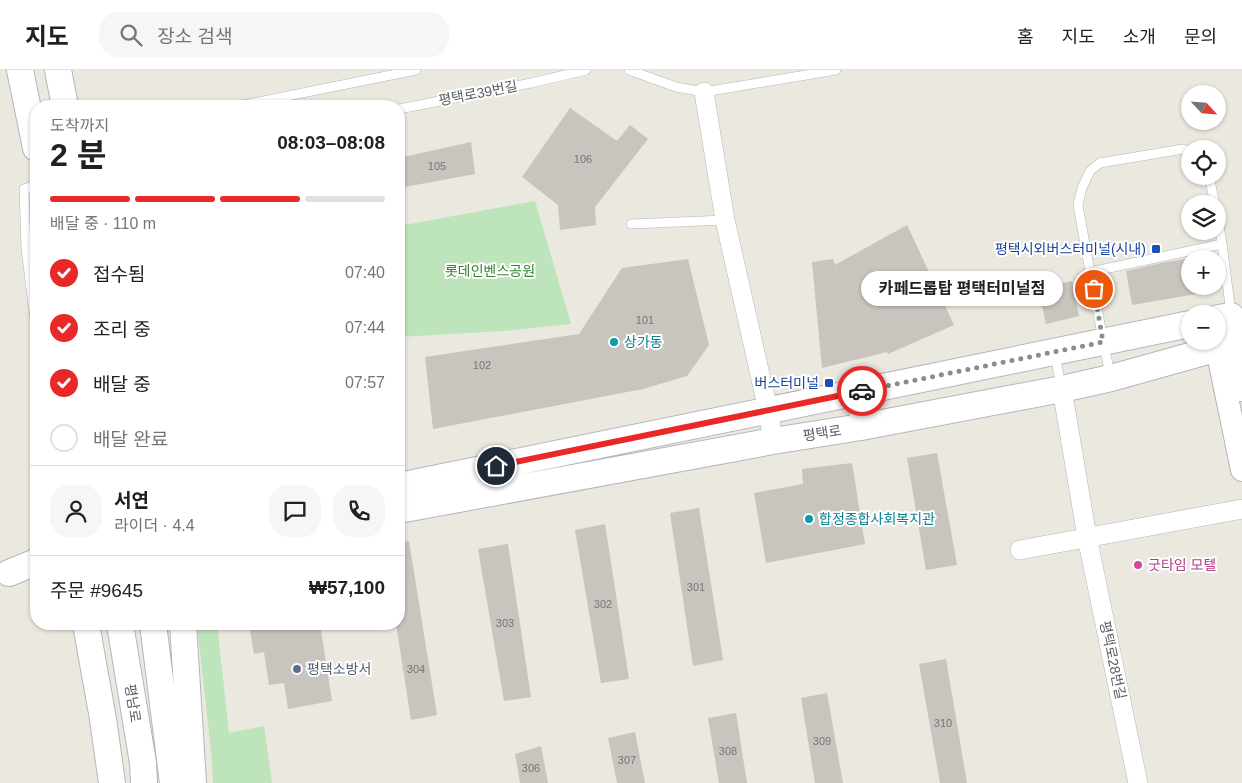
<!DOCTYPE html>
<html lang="ko">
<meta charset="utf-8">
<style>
:root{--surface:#fff;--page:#f6f6f6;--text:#202124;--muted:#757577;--line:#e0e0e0;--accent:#e82928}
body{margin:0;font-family:Helvetica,"Noto Sans KR",sans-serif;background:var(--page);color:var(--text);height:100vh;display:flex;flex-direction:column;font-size:19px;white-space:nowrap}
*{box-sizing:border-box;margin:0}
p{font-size:16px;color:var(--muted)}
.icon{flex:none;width:28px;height:28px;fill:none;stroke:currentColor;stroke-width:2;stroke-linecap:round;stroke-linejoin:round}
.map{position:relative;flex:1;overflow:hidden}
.details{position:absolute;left:30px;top:30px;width:375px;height:530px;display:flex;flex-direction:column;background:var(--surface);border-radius:20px;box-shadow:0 1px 4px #0004}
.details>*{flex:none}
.needle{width:32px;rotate:116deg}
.controls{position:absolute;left:1181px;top:15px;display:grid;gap:10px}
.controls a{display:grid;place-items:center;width:45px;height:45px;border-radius:50%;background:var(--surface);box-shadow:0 1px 4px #0004;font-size:25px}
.pin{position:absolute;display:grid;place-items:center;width:42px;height:42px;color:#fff;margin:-21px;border:2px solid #fff;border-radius:50%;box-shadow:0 1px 5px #0007}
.courier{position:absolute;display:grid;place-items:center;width:50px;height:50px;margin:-25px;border:4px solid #e82928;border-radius:50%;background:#fff;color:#222;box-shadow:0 1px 6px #0007}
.bubble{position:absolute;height:35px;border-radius:18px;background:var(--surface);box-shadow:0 1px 4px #0004;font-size:16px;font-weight:700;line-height:35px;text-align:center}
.summary em{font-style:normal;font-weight:700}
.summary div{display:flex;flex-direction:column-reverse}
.summary{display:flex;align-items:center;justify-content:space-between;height:85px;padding:0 20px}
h1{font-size:32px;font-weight:700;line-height:38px}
.bar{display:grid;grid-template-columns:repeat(4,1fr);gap:8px 5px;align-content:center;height:60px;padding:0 20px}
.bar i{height:6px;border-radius:4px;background:var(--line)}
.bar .selected{background:var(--accent)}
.bar p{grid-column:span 4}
.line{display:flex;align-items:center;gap:12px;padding:0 20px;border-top:1px solid var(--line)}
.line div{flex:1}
.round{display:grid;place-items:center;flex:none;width:52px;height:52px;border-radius:20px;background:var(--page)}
ol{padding:0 20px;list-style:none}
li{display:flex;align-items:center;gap:15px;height:55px}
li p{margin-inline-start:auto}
li .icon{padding:5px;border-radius:50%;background:var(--accent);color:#fff;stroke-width:4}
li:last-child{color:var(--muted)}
li i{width:28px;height:28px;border:2px solid var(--line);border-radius:50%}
header{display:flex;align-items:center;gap:30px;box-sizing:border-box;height:70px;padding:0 25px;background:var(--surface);border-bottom:1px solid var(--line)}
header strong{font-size:24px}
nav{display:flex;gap:28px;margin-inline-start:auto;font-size:18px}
.search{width:350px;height:45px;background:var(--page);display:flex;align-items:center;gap:12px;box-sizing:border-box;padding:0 18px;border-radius:20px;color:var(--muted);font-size:19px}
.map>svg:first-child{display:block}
.green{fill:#bde4ba}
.building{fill:#c8c4be}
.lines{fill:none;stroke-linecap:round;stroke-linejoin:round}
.service-casing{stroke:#b2b6ba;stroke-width:10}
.minor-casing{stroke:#b2b6ba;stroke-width:20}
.tertiary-casing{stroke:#b2b6ba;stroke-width:24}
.secondary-casing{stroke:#b3b7bc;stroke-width:28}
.service{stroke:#fff;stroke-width:9}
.minor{stroke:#fff;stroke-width:19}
.tertiary{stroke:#fff;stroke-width:22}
.secondary{stroke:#fff;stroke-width:26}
.done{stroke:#8b8d8c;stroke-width:5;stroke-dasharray:0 9}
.route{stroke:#e82928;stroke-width:6}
.transit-dot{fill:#1a4fb4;stroke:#fff;stroke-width:2}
.culture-dot{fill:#0f9aa8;stroke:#fff;stroke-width:2}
.hotel-dot{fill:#d1479c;stroke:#fff;stroke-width:2}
.service-dot{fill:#5c6f8a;stroke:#fff;stroke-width:2}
.labels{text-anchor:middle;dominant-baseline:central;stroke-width:4;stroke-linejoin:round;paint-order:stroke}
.number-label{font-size:11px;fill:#747678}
.street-label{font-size:14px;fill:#585c60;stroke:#fff}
.transit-label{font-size:14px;fill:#164399;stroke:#fff;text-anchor:end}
.park-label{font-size:14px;fill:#368334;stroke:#fff}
.culture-label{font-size:14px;fill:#0d838f;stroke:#fff;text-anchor:start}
.hotel-label{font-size:14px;fill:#b23c85;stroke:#fff;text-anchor:start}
.service-label{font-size:14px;fill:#4e5e75;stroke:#fff;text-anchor:start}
</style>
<header>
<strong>지도</strong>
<div class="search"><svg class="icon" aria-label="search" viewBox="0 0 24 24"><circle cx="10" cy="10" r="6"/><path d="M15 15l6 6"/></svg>장소 검색</div>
<nav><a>홈</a><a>지도</a><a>소개</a><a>문의</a></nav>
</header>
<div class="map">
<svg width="1242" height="713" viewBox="0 0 1242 713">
<rect width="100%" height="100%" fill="#ebe8df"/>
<path class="green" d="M 535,131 L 571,254 L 503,261 L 399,267 L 399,156 Z
M 197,554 L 217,554 L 229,663 L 264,656 L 272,713 L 213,713 L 212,690 Z"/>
<path class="building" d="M 570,38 L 617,71 L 630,55 L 648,69 L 595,137 L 596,155 L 560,160 L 558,135 L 522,107 Z
M 471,72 L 475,104 L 399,118 L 399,88 Z
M 907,155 L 954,255 L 888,284 L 887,282 L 822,298 L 812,192 L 833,189 L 835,195 Z
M 1208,185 L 1209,189 L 1190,189 L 1190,216 L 1213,216 L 1214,221 L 1132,235 L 1126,201 L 1161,193 Z
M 688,189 L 709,275 L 687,306 L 643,319 L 433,359 L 425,287 L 579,264 L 622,198 Z
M 1072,211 L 1079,246 L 1046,254 L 1038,218 Z
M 937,383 L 957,495 L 926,500 L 907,388 Z
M 852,393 L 865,474 L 766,493 L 754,423 L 803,414 L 802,399 Z
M 699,438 L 723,590 L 693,596 L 670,443 Z
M 605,454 L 629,609 L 601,613 L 575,460 Z
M 409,471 L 437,645 L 411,650 L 396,554 L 399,554 L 399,472 Z
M 508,474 L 531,627 L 504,631 L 478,479 Z
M 249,554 L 320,554 L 332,631 L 288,639 L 284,613 L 269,615 L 264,582 L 254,584 Z
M 946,589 L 967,713 L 940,713 L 919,594 Z
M 827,623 L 843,713 L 815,713 L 801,628 Z
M 736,643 L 747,713 L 719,713 L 708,648 Z
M 635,662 L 645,713 L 617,713 L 608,668 Z
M 541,676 L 548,713 L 520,713 L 515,684 Z"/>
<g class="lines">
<defs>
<path id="service" d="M 629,0 L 676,17 L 704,22 L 836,0
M 238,36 L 416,0
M 399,39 L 531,13 L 586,0
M 1209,106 L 1215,134
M 1218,149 L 1222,174
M 631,154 L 725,150
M 1090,202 L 1078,135 L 1082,118 L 1090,101 L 1100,93 L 1183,79 L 1190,81
M 36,226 L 32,227 L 36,255
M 32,227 L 26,178 L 24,119 L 36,115
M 1055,285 L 1061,316
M 1110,305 L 1090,202 L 1222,174 L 1231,243"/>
<path id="minor" d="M 704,22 L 725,150 L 768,340 L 773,371
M 1062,319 L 1087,467 L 1138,713
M 856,322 L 861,357
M 1020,480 L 1242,439"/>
<path id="tertiary" d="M 1231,246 L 1217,279 L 1242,400
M 1232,257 L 1233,274 L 1242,320"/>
<path id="secondary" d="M 20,0 L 36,78
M 58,0 L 65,36
M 1218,248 L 1231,246
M 399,416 L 1190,254
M 399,440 L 773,371 L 861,357 L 1062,319 L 1111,308 L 1233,274
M 9,503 L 36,492
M 86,554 L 103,649 L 112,713
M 120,554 L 143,693 L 144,713
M 153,554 L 173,713
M 183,554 L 193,713"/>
</defs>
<use href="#service" class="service-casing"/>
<use href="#minor" class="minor-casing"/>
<use href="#tertiary" class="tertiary-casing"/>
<use href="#secondary" class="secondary-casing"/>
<use href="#service" class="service"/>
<use href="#minor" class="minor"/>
<use href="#tertiary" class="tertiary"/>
<use href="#secondary" class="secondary"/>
</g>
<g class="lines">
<path class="done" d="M 862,321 L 1103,272 L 1094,219"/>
<path class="route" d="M 496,396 L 862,321"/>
</g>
<g class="transit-dot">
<rect x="1151" y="174" width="10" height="10" rx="2.5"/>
<rect x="824" y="308" width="10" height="10" rx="2.5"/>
</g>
<g class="culture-dot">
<circle cx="614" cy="272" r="5"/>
<circle cx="809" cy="449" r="5"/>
</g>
<circle class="hotel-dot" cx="1138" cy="495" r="5"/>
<circle class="service-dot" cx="297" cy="599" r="5"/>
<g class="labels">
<g class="number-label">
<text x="583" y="89">106</text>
<text x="437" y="96">105</text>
<text x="645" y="250">101</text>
<text x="482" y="295">102</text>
<text x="696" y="517">301</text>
<text x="603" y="534">302</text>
<text x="505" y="553">303</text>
<text x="416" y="599">304</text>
<text x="943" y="653">310</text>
<text x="822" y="671">309</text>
<text x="728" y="681">308</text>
<text x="627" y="690">307</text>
<text x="531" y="698">306</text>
</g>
<g class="street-label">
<text transform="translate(478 23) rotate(-11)">평택로39번길</text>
<text transform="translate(822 363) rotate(-9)">평택로</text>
<text transform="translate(1113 590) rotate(78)">평택로28번길</text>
<text transform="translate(133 633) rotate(81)">평남로</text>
</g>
<g class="transit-label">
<text x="1146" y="179">평택시외버스터미널(시내)</text>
<text x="819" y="313">버스터미널</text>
</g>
<g class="park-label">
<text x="490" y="201">롯데인벤스공원</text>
</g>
<g class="culture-label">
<text x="624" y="272">상가동</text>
<text x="819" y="449">합정종합사회복지관</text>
</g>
<g class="hotel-label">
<text x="1148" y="495">굿타임 모텔</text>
</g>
<g class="service-label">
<text x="307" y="599">평택소방서</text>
</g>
</g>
</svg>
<div class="controls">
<a><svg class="needle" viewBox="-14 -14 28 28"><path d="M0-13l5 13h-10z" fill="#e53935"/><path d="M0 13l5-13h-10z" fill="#757577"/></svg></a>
<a><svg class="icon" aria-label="locate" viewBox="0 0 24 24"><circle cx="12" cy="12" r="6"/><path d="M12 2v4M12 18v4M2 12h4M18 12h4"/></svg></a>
<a><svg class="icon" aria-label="layers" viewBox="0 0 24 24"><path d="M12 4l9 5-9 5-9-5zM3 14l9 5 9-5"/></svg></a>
<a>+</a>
<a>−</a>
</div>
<div class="pin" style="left:1094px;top:219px;background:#ea580c"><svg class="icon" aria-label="bag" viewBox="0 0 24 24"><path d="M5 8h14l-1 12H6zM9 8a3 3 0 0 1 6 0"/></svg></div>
<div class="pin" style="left:496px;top:396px;background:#1f2937"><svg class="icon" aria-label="home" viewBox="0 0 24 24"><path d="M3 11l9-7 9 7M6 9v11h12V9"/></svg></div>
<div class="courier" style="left:862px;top:321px"><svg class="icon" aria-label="car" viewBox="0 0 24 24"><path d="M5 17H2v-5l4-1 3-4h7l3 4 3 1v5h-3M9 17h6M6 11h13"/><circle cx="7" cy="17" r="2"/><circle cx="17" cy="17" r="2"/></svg></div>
<div class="bubble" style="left:861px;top:201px;width:202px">카페드롭탑 평택터미널점</div>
<section class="details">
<div class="summary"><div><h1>2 분</h1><p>도착까지</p></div><em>08:03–08:08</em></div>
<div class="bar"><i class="selected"></i><i class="selected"></i><i class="selected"></i><i></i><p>배달 중 · 110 m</p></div>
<ol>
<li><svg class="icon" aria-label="check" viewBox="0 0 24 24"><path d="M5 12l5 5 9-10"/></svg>접수됨<p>07:40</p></li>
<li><svg class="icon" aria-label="check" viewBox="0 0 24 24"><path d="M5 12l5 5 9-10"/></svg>조리 중<p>07:44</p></li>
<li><svg class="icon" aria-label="check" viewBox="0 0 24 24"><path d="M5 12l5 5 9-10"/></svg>배달 중<p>07:57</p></li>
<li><i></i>배달 완료</li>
</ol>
<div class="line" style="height:90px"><a class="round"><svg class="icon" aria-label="person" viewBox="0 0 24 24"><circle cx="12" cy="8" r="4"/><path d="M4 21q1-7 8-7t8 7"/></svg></a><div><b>서연</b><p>라이더 · 4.4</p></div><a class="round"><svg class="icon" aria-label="chat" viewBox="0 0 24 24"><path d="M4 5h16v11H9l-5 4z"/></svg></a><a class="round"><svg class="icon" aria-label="phone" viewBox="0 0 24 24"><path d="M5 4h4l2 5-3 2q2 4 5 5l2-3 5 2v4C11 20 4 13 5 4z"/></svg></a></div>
<div class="line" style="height:65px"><div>주문 #9645</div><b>₩57,100</b></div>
</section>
</div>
